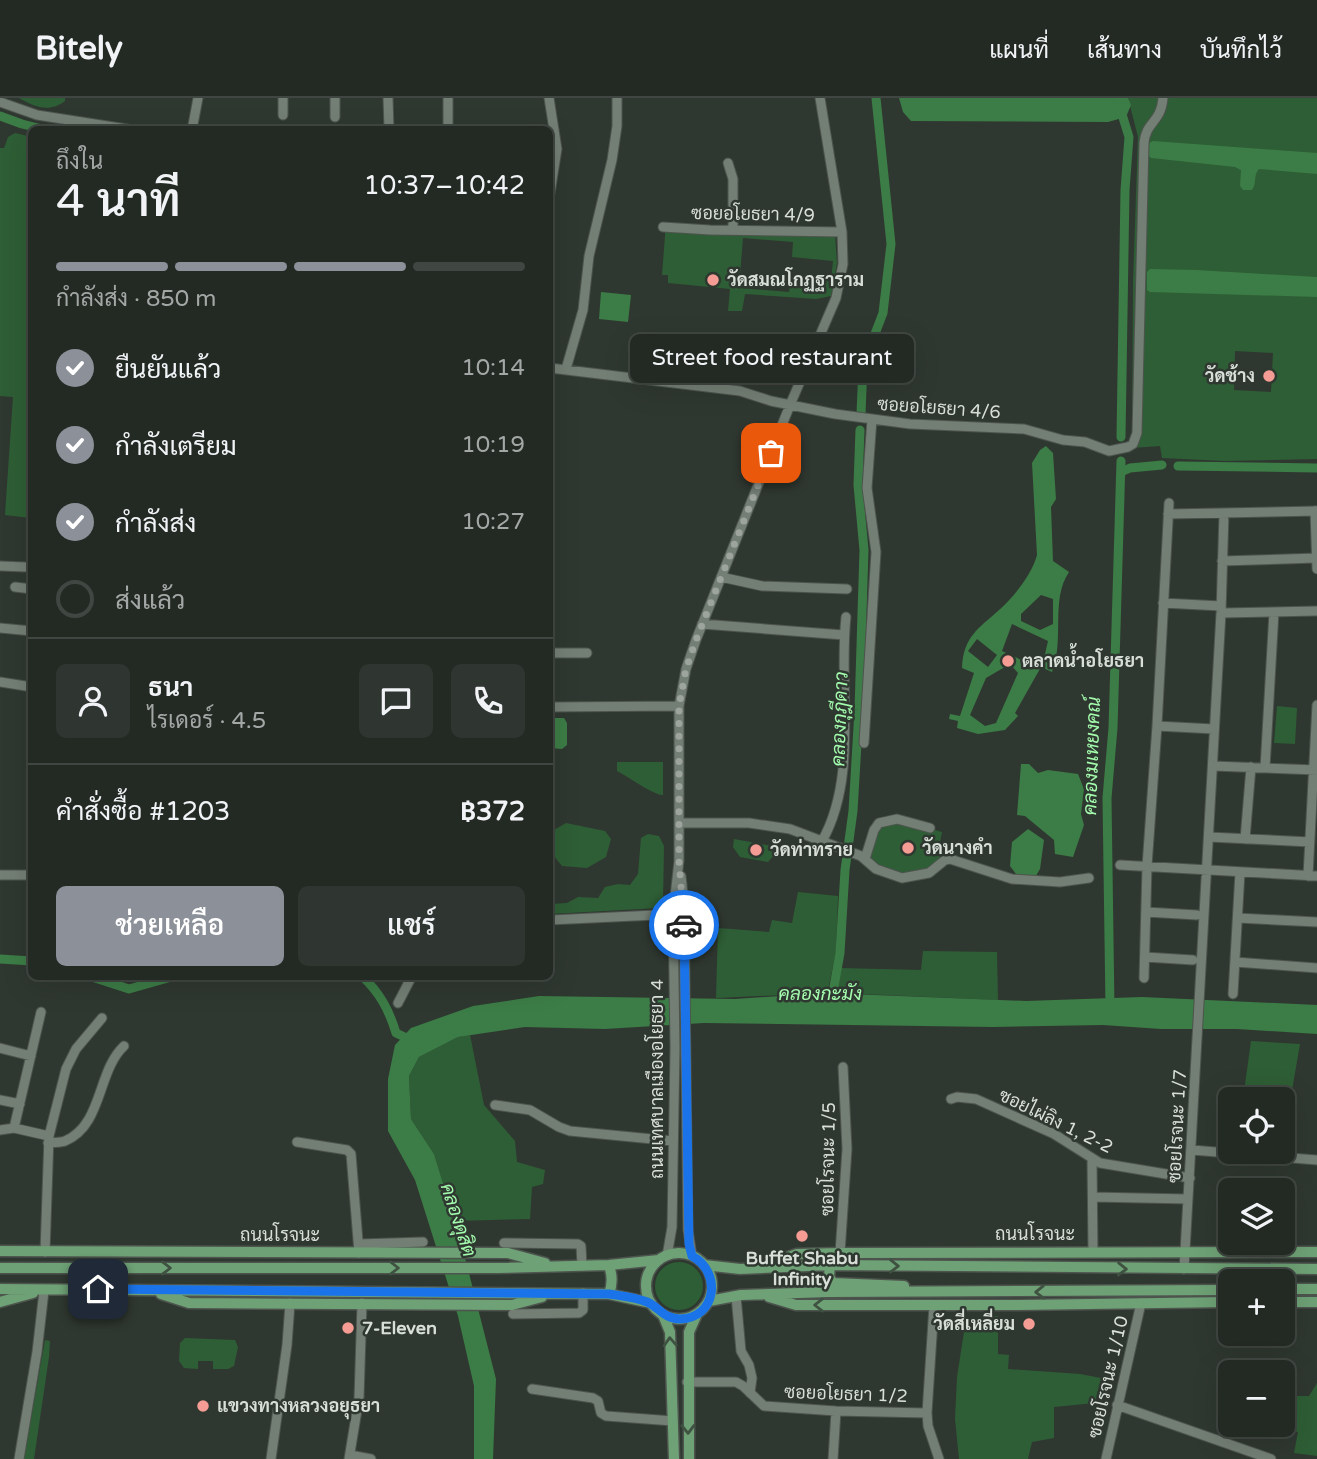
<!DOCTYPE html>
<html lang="th">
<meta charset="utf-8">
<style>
:root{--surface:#232a24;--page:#2f3631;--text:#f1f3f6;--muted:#a3a7a6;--line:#404641;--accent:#8c9099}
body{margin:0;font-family:"Varela Round",Sarabun,sans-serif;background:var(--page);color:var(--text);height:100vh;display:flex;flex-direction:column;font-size:26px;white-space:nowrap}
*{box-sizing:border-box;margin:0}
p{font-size:23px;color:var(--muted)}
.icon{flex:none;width:38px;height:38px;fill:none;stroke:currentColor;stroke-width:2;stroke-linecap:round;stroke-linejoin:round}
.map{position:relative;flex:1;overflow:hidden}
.drawer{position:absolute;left:28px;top:28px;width:525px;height:854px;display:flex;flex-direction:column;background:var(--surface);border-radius:10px;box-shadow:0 7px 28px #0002,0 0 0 2px var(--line)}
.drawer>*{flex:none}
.fabs{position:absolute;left:1218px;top:989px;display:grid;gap:14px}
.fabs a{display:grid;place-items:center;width:77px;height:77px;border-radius:10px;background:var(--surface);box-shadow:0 7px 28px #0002,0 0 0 2px var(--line);font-size:35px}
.pin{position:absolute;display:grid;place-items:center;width:60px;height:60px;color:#fff;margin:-30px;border-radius:14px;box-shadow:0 4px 10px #0006}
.courier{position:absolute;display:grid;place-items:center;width:70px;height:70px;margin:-35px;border:5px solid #1a73e8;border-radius:50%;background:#fff;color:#222;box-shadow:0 2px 9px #0007}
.bubble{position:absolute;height:49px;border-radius:10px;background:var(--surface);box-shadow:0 7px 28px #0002,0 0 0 2px var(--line);font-size:23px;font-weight:600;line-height:49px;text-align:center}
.headline em{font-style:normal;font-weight:600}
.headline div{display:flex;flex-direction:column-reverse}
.headline{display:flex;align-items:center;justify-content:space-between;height:119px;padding:0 28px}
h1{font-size:46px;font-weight:600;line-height:52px}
.bar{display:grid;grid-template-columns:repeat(4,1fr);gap:10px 7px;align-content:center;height:84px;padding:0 28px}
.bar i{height:9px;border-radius:5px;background:var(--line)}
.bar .on{background:var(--accent)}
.bar p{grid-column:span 4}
.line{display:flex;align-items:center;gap:18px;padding:0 28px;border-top:2px solid var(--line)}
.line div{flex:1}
.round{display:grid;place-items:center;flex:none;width:74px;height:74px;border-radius:10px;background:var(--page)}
ol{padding:0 28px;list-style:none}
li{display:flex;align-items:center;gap:21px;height:77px}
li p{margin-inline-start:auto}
li .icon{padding:7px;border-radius:50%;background:var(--accent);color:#fff;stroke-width:4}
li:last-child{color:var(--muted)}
li i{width:38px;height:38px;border:4px solid var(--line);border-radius:50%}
.action{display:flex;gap:14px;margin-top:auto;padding:14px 28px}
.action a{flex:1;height:80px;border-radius:10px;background:var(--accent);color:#fff;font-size:28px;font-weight:600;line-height:80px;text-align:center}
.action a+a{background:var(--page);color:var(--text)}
header{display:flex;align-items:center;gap:42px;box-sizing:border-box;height:98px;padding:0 35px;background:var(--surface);border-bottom:2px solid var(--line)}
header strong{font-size:33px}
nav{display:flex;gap:38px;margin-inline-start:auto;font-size:24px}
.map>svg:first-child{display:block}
.green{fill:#2e5e35;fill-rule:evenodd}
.water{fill:#3c7c46;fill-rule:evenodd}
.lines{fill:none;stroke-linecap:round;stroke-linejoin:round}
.canal{stroke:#3c7c46;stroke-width:9}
.minor-casing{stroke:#4d544e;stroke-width:11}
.major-casing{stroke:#4d544e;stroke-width:13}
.minor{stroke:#737e74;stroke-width:9}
.major{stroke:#6ea175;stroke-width:10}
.oneway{stroke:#3f5241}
.done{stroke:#9da49d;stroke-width:7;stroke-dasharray:0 12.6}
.route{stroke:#1a73e8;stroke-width:9}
.poi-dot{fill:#f59c94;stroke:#2f3830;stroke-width:2.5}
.labels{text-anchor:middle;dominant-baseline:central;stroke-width:5;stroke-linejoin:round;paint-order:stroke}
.street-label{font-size:18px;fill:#d8ded8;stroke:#2f3830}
.poi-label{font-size:18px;font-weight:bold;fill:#d8ded8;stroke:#2f3830;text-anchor:start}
.water-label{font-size:19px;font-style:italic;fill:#a4fcae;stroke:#2f3830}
</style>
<header>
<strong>Bitely</strong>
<nav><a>แผนที่</a><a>เส้นทาง</a><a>บันทึกไว้</a></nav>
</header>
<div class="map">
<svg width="1317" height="1361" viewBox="0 0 1317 1361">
<rect width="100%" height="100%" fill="#2f3830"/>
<path class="green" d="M 19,0 L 65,0 L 65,3 C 49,15 35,9 19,0 Z
M 1128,0 L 1317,0 L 1317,361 L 1225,363 L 1162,360 L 1160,348 L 1132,350 L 1133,183 L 1138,39 ZM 1235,253 L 1273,255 L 1271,294 L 1234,292 Z
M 15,35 L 32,39 L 31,420 L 5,417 L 13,299 L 0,298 L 0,50 L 4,50 L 8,39 Z
M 666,125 L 781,136 L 835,136 L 837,165 L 831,198 L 816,201 L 745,196 L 742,213 L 728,213 L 730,191 L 668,185 L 668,177 L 662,177 ZM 743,140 L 793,144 L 792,159 L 833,163 L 831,182 L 791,179 L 789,194 L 739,190 Z
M 1277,608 L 1297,610 L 1295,646 L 1274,645 Z
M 617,664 L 663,664 L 663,697 C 653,697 629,679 617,673 Z
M 903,723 L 942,734 L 939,749 L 942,764 C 923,781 902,775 878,771 L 870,760 C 876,732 874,729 903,723 Z
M 566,725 L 605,733 L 611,741 L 606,759 L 587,770 L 562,768 L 553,757 L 554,732 Z
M 648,736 L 659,738 L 664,748 L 663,805 L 658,810 L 550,816 L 550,806 L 567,805 L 578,799 L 598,800 L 605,789 L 618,786 L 630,787 L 638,776 L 641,740 Z
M 734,741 L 772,748 L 774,757 L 768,764 L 740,759 L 733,749 Z
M 798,794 L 838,798 L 836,854 L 828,892 L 825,895 L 716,900 L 718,830 L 769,834 L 772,822 L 792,825 Z
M 923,853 L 997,854 L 998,902 L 839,895 L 837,892 L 840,870 L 921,872 Z
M 470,937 L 484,1007 L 515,1043 L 517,1064 L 545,1072 L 543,1086 L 532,1089 L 530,1121 L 454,1123 L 434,1056 L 411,1021 L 409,978 L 419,959 L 458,939 Z
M 1251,943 L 1300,946 L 1286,1027 L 1283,1027 L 1283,1001 L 1243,1001 Z
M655 1188a24 24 0 1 1 48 0a24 24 0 1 1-48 0Z
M 981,1218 L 998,1218 L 998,1256 L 1009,1257 L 1008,1271 L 1080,1276 L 1101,1280 L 1095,1305 L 1054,1309 L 1054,1340 L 1032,1344 L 1028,1361 L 959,1361 L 955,1321 L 957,1279 L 964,1234 L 974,1234 Z
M 185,1240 L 235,1242 L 238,1249 L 234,1268 L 228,1271 L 213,1271 L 213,1263 L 198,1263 L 198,1271 L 184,1270 L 179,1263 L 180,1245 Z
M 45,1242 L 50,1243 L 49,1259 L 34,1361 L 24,1361 Z
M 1317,1285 L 1317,1358 L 1294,1355 L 1298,1334 L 1258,1327 L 1283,1326 L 1283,1298 L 1309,1298 Z"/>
<path class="water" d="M 899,0 L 1128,0 L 1131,7 L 1126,19 L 1108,24 L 911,23 L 903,14 Z
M 1153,43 L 1317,55 L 1317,76 L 1259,71 C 1253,77 1257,86 1252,92 L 1243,92 L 1240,88 L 1241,72 L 1235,69 L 1151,60 L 1148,57 L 1149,45 Z
M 1150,171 L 1197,172 L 1317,179 L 1317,199 L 1150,194 L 1147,192 L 1147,174 Z
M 601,194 L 631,197 L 628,224 L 599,221 Z
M 1046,348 L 1053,355 L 1056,401 L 1051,409 L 1053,463 L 1069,474 C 1050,502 1065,542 1052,574 L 1041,569 L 1015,615 L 1018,618 L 1005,632 L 978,636 L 957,630 L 958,623 L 949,621 L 950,616 L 960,618 L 974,575 L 962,570 C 963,539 979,530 999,512 C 1014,499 1032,476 1037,457 L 1032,365 L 1040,352 ZM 1041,497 L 1053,501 L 1053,526 L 1040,532 L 1021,523 L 1021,516 ZM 1012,526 L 1048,543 L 1045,556 L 1037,569 L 1002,553 ZM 977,541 L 997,557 L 988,569 L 968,553 ZM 1010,566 L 1018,575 L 996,625 L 985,628 L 970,617 L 986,580 Z
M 551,620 L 564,620 L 567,625 L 567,647 L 562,651 L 550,650 Z
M 1021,666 L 1029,666 L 1038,675 L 1048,672 L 1078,676 L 1084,691 L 1081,716 L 1084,727 L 1073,759 L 1055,756 L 1054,742 L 1025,718 L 1017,717 Z
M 1028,731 L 1044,742 L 1040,771 L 1034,781 L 1016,776 L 1010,768 L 1012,744 Z
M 825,895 L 1026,903 L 1142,899 L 1317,907 L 1317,936 L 1237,931 L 1161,931 L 1103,927 L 993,929 L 704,925 L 605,931 L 525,929 L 458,939 L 419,959 L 409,978 L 411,1021 L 434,1056 L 461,1144 L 496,1281 L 493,1361 L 474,1361 L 474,1288 L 458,1218 L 415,1082 L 388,1033 L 388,981 L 395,947 L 411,930 L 473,908 L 539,898 L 735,901 Z"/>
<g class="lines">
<path class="canal" d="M 1117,0 L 1129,39 L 1125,92 L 1121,339
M 0,18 L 22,26 L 46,32
M 861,316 L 863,267 L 883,215 L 891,146 L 876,0
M 1178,368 L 1317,370
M 1121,374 L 1130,370 L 1162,367
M 0,861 L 32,863
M 89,878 L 129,891 L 175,878
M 362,878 C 380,895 389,912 396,935 L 413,943
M 831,905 L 840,855 L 845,772 L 853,713 L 859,612 L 864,452 L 858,387 L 860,332
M 1110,911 L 1107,700 L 1113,630 L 1121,363"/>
<defs>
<path id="minor" d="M 283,0 L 283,17
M 335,0 L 335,19
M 388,0 L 389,31
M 549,0 L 557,51 L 550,95
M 0,4 L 37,17 L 133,32
M 192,32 L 198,0
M 448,32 L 448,0
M 728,65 L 733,81 L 733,132
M 663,129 L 710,132 L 842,134
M 550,270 L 740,293 L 771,303 L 835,316 L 910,326 L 1024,331 L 1063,342 L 1085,344 L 1109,353 L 1128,349 L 1133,346 L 1137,335 L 1144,45 C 1146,23 1161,25 1163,0
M 566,271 L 583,212 L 589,158 L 612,62 L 617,28 L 617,0
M 1315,413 L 1317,471
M 1168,416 L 1317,413
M 1222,463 L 1317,460
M 0,468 L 25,469
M 721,479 L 762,488 L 847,491
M 15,489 L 32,491
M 1163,505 L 1221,508
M 1221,515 L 1317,513
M 702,526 L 844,537
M 0,530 L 32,533
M 550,555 L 587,555
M 0,584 L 32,589
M 550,609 L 679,608
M 1157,628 L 1214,631
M 864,645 L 876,454 L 867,390 L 872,321
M 1213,668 L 1317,672
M 1265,670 L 1274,514
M 679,725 L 749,725 L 790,731 L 861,758 L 876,771 L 902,780 L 929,775 L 945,762 L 950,761 L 1012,781 L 1060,784 L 1089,780
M 1209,739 L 1310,744
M 1245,741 L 1251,669
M 822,743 C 859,678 838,589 846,519
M 865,761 L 874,732 L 879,725 L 897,721 L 930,730
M 1120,767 L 1317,778
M 0,777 L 32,777
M 681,778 L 684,805 L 688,1132 L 692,1158
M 1308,778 L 1317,607
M 1146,814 L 1197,817
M 1238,820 L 1317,824
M 550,822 L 677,816
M 1145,859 L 1193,862
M 1235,864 L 1317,870
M 1144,880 L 1147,768 L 1157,628 L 1169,405
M 1233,896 L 1240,774
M 398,905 L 412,878
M 41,914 L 14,1030 L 49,1038 L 45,1154
M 0,950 L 31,958
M 951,1001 L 957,999 L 976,1001 L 1054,1036 L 1100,1065 L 1190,1080
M 0,1002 L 20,1006
M 495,1007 L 530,1012 L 559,1029 L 570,1033 L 673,1043
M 0,1032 L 14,1030
M 49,1038 L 66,971 L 76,951 L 102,920
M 297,1044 L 347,1052 L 351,1056 L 359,1155
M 48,1045 C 53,1044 61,1045 65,1043 C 103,1027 97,973 124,948
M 1192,1052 L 1317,1062
M 1092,1062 L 1093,1154
M 1093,1099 L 1188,1101
M 504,1145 L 578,1146 L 581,1148 L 582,1168
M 359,1146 L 423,1144
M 840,1155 L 847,1051 L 843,969
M 667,1158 L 672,1129 L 675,949 L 673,816 L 679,763 L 679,608 L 686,571 L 696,542 L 790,307 L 836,200 L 843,166 L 842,134 L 820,0
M 1184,1171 L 1221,515 L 1224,415
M 736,1198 L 741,1253 L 749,1267 L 752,1280 L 750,1295
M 934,1207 L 927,1315 L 928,1328 L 939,1361
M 513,1216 L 579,1215 L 583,1212 L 583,1195
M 687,1284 L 736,1284 L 743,1288 L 764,1308 L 836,1313 L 927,1315
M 532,1291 L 593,1300 L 598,1303 L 601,1315 L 606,1318 L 673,1323
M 1117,1307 L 1271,1361
M 350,1357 L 371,1361
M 19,1361 L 37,1254 L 44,1193
M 271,1361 L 287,1247 L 290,1205
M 349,1361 L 359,1300 L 362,1205
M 833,1361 L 836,1313
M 1106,1361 L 1141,1205"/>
<path id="major" d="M 0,1153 L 508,1155 L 545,1165
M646 1188a33 33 0 1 1 66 0a33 33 0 1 1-66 0Z
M 768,1166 L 797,1156 L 840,1155 L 1317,1154
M 609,1167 C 612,1177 613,1185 609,1196
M 704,1167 L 740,1171 L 830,1167 L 1317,1171
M 830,1167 L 829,1179 L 833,1185 L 904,1188
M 0,1170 L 497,1170 L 609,1167 L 659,1162
M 0,1191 L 609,1196 L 651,1205
M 1283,1191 L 1317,1191
M 161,1196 L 189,1205 L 512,1207 L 542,1199
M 769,1199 L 796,1207 L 1019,1207 L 1230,1204
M 709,1203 L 741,1197 L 828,1194 L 1230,1192
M 0,1204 L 33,1195
M 1283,1204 L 1317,1204
M 663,1217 L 670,1234 L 674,1361
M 689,1361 L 689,1234 L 697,1216"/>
</defs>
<use href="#minor" class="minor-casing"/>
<use href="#major" class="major-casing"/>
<use href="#minor" class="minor"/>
<use href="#major" class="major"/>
</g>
<defs><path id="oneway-chevron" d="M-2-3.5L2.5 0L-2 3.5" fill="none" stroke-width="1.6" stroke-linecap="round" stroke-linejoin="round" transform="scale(1.75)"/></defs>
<g class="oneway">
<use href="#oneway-chevron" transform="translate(894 1168) rotate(1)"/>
<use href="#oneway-chevron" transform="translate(166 1170)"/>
<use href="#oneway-chevron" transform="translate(394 1170)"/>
<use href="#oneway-chevron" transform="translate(1122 1171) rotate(1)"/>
<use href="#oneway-chevron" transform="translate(1040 1194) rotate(179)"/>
<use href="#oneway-chevron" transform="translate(819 1207) rotate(-180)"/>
<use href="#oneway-chevron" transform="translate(670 1244) rotate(-93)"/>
<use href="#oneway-chevron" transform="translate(688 1331) rotate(89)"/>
</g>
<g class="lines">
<path class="done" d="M 684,827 L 679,763 L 679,608 L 686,571 L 696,542 L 771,355"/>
<path class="route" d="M 98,1191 L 609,1196 C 622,1198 635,1199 647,1204 C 659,1209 664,1221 680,1221 C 717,1220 722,1174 692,1158 L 689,1146 L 684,827"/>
</g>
<g class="poi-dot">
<circle cx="713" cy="182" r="7"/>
<circle cx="1269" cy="278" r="7"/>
<circle cx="1008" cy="563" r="7"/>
<circle cx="908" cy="750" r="7"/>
<circle cx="756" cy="752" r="7"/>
<circle cx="802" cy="1138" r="7"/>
<circle cx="1029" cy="1226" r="7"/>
<circle cx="348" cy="1230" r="7"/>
<circle cx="203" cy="1308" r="7"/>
</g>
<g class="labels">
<g class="street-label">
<text transform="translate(753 116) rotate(1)">ซอยอโยธยา 4/9</text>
<text transform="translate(939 310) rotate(4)">ซอยอโยธยา 4/6</text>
<text transform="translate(657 981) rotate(-90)">ถนนเทศบาลเมืองอโยธยา 4</text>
<text transform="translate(1056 1023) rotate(26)">ซอยไผ่ลิง 1, 2-2</text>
<text transform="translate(1177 1028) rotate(-87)">ซอยโรจนะ 1/7</text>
<text transform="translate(828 1061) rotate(-89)">ซอยโรจนะ 1/5</text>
<text x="1035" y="1136">ถนนโรจนะ</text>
<text x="280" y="1137">ถนนโรจนะ</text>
<text transform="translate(1108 1279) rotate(-77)">ซอยโรจนะ 1/10</text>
<text transform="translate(846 1296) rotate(2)">ซอยอโยธยา 1/2</text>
</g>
<g class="poi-label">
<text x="727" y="182">วัดสมณโกฏฐาราม</text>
<text x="1255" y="278" text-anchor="end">วัดช้าง</text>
<text x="1022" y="563">ตลาดน้ำอโยธยา</text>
<text x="922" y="750">วัดนางคำ</text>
<text x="770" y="752">วัดท่าทราย</text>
<text x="802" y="1160" text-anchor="middle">Buffet Shabu<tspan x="802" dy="21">Infinity</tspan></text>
<text x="1015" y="1226" text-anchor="end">วัดสี่เหลี่ยม</text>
<text x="362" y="1230">7-Eleven</text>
<text x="217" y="1308">แขวงทางหลวงอยุธยา</text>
</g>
<g class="water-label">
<text transform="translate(840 621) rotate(-88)">คลองกุฎีดาว</text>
<text transform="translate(1092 658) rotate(-88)">คลองมเหยงคณ์</text>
<text x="820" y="896">คลองกะมัง</text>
<text transform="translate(458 1122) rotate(72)">คลองดุสิต</text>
</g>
</g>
</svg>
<div class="fabs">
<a><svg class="icon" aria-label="locate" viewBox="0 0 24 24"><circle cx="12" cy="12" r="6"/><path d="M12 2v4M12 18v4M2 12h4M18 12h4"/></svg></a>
<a><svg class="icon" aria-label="layers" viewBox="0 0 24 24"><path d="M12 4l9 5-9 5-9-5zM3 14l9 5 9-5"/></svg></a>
<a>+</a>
<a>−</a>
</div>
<div class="pin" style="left:771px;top:355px;background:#ea580c"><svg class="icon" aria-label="bag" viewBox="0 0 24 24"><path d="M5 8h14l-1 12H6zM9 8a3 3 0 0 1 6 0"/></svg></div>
<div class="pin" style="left:98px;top:1191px;background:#1f2937"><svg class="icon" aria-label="home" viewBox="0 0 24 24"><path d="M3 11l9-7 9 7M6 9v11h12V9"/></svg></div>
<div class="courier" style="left:684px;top:827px"><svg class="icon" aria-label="car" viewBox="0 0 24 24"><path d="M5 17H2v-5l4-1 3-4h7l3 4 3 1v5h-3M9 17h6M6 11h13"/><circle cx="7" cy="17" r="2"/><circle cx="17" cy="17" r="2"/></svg></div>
<div class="bubble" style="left:630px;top:236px;width:284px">Street food restaurant</div>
<section class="drawer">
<div class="headline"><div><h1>4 นาที</h1><p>ถึงใน</p></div><em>10:37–10:42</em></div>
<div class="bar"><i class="on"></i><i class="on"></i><i class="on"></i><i></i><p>กำลังส่ง · 850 m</p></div>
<ol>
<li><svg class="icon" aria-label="check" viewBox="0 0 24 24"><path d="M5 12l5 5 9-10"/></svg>ยืนยันแล้ว<p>10:14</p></li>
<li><svg class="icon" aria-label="check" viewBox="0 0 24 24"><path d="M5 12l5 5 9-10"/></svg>กำลังเตรียม<p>10:19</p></li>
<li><svg class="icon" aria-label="check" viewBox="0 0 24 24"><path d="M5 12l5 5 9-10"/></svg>กำลังส่ง<p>10:27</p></li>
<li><i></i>ส่งแล้ว</li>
</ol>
<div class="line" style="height:126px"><a class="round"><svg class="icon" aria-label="person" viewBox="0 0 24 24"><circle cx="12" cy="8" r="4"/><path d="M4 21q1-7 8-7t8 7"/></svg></a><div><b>ธนา</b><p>ไรเดอร์ · 4.5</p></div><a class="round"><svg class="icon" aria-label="chat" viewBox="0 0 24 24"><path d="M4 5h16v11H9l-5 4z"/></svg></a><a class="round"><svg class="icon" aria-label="phone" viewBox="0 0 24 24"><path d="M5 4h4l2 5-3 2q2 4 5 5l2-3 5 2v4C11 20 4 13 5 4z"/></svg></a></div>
<div class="line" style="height:91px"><div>คำสั่งซื้อ #1203</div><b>฿372</b></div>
<div class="action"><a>ช่วยเหลือ</a><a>แชร์</a></div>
</section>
</div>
